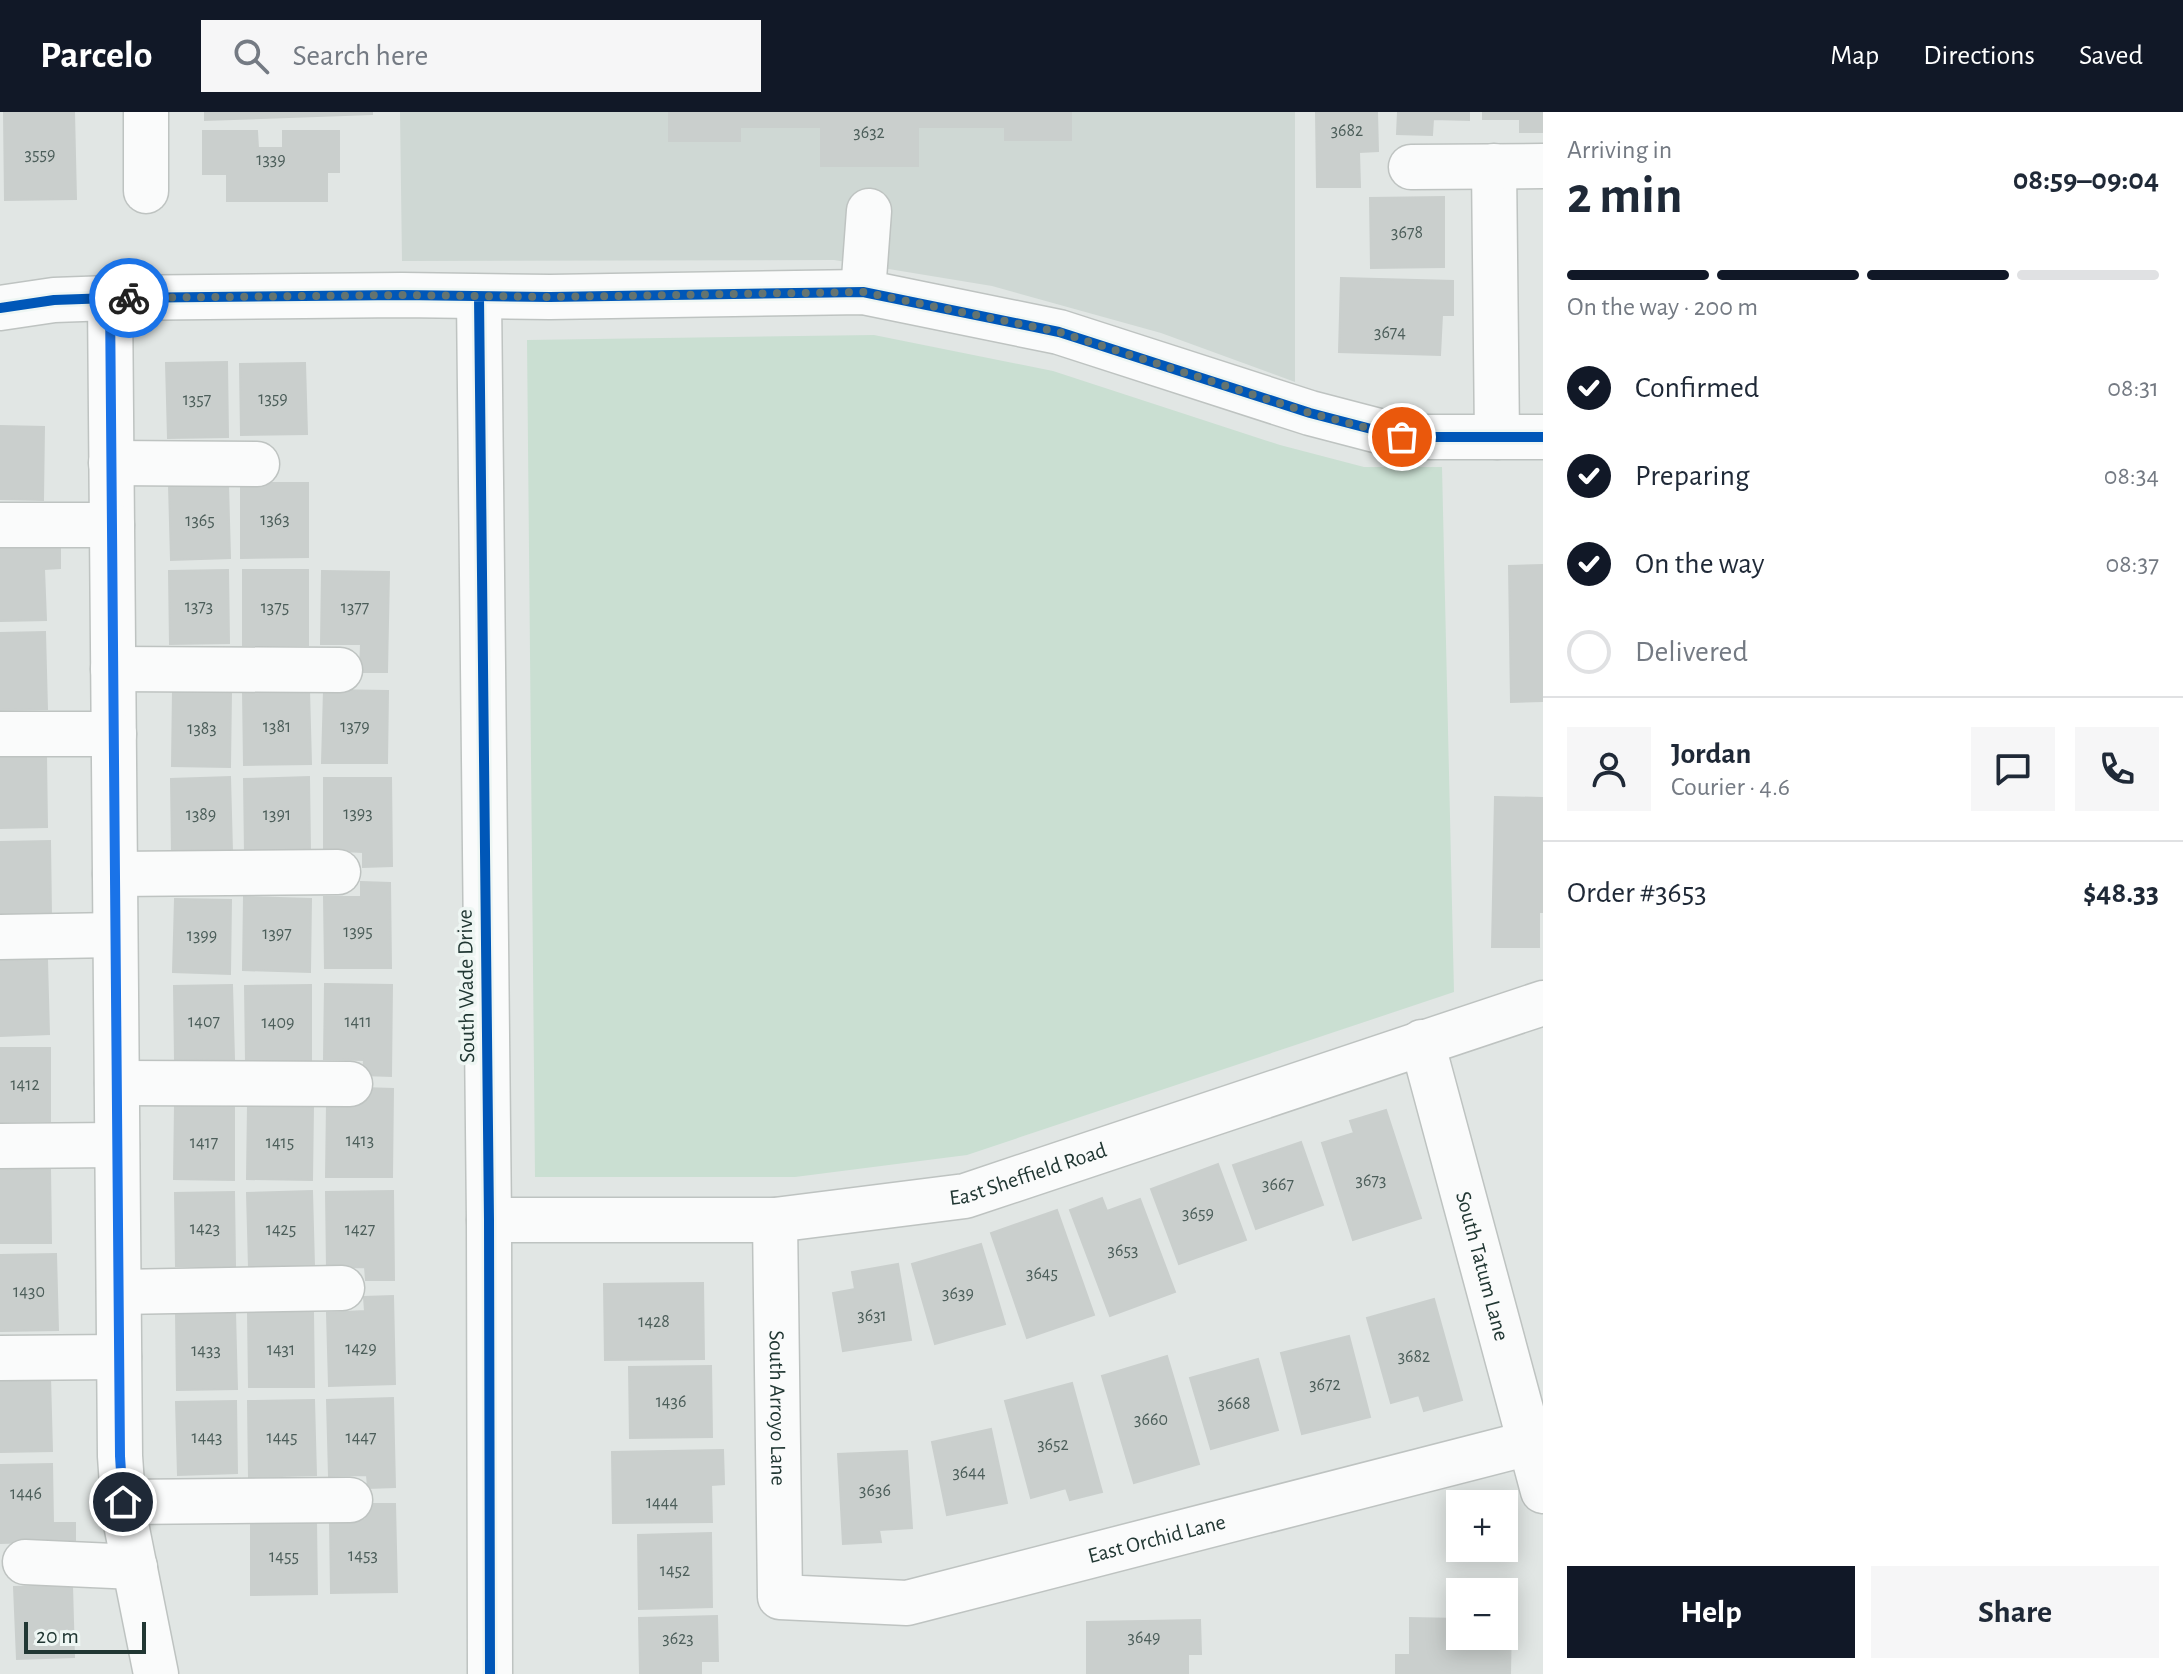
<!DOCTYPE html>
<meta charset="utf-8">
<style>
:root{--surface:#fff;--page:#f6f6f7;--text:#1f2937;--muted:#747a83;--line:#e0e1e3;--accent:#111827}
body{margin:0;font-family:"Alegreya Sans",sans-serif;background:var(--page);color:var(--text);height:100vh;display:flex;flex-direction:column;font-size:30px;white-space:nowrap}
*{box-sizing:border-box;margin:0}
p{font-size:26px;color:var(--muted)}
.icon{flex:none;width:44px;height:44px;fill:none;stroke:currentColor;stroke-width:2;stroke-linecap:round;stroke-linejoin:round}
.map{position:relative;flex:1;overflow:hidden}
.details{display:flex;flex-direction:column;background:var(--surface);width:640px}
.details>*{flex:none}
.controls{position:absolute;left:1446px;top:1378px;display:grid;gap:16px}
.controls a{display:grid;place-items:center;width:72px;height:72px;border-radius:0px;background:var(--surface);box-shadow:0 4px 20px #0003;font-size:40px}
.scale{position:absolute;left:24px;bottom:20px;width:122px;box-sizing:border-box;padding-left:8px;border:4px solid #213733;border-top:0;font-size:22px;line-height:28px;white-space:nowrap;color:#213733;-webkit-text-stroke:6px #eef6f3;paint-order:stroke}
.pin{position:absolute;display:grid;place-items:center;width:68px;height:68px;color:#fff;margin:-34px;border:4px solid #fff;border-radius:50%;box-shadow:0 2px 8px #0007}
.courier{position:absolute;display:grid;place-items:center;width:80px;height:80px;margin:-40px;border:6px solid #1a73e8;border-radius:50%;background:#fff;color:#222;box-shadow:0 2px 10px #0007}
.head em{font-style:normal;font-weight:700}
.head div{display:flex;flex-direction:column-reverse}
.head{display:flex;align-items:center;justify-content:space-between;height:136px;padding:0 24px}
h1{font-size:52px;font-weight:700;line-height:60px}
.bar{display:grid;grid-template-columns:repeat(4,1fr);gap:12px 8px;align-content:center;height:96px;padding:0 24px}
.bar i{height:10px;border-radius:6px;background:var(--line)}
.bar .selected{background:var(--accent)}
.bar p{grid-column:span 4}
.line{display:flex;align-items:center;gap:20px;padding:0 24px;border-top:2px solid var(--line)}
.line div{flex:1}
.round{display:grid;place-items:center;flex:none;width:84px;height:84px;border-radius:0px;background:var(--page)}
ol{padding:0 24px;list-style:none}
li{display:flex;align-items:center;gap:24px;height:88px}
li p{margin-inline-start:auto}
li .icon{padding:8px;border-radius:50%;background:var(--accent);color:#fff;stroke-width:4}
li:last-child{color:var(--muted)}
li i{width:44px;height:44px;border:4px solid var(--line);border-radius:50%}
.action{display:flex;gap:16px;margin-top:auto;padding:16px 24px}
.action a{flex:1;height:92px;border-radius:0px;background:var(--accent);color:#fff;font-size:32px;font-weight:700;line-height:92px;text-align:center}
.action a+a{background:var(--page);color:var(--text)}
header{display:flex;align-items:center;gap:48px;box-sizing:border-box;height:112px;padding:0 40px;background:var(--accent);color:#fff}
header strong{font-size:38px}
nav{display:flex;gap:44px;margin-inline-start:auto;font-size:28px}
.search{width:560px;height:72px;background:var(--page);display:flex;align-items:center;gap:20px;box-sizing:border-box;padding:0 28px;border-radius:0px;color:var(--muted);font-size:30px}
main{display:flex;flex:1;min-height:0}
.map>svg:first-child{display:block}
.built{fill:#cfd8d4}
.green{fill:#cadfd2}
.building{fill:#cacfcd;stroke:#cacfcd;stroke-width:2}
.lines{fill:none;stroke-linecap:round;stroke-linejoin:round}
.minor-casing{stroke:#bec3c1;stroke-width:47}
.minor{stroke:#fafbfb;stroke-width:44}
.cycleway-casing{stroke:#eef6f3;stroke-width:15}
.cycleway{stroke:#0057b8;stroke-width:10}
.done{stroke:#647471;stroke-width:8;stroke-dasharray:0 14.4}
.route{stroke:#1a73e8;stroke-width:10}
.labels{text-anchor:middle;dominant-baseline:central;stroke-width:7;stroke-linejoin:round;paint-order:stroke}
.number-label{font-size:18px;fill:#4c5e5a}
.street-label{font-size:22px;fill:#213733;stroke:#eef6f3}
</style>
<header>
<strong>Parcelo</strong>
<div class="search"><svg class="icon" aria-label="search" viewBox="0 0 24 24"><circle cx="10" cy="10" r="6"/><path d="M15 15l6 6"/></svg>Search here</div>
<nav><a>Map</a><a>Directions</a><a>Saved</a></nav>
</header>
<main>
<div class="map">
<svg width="1543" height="1562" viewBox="0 0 1543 1562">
<rect width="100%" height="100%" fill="#e1e6e4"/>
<path class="built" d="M 400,0 L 1295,0 L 1295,270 L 1161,221 L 992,174 L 834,148 L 402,149 Z"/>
<path class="green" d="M 874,223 L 1053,259 L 1280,333 L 1364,355 L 1442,355 L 1454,880 L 967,1043 L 795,1065 L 535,1065 L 527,228 Z"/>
<path class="building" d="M 4,0 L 74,0 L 76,87 L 5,88 Z
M 205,0 L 372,0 L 372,2 L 205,8 Z
M 669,0 L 1071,0 L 1071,28 L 1005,28 L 1005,15 L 918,15 L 918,54 L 821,54 L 821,15 L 740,15 L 740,29 L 669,29 Z
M 1316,0 L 1377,0 L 1378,39 L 1359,40 L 1360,75 L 1317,75 Z
M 1398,0 L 1469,0 L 1469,8 L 1433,7 L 1432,23 L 1397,22 Z
M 1483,0 L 1543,0 L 1543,20 L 1520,20 L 1520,7 L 1483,7 Z
M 203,19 L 257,19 L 258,36 L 283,36 L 283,19 L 339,19 L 339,60 L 327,60 L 327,89 L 227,89 L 227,62 L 203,62 Z
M 1444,85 L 1444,155 L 1371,156 L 1370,86 Z
M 1341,166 L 1453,169 L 1453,203 L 1442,203 L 1440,243 L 1339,240 Z
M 227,250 L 228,325 L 168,326 L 166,251 Z
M 305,251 L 307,322 L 241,323 L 240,252 Z
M 0,314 L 44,315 L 43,388 L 0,387 Z
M 241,371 L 308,371 L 308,445 L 241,446 Z
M 228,372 L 230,446 L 171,448 L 169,373 Z
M 60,433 L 60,456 L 44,457 L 46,508 L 0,509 L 0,434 Z
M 1543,453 L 1543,589 L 1511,590 L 1509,454 Z
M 228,458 L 229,531 L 170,532 L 169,459 Z
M 243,458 L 308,458 L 308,533 L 243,533 Z
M 322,459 L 389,460 L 387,560 L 360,560 L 361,532 L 321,532 Z
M 45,520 L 47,597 L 0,598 L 0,521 Z
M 173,578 L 231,580 L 230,655 L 172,654 Z
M 309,578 L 311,652 L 244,653 L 243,579 Z
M 324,578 L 388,579 L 387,651 L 322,651 Z
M 46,643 L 47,715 L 0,716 L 0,644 Z
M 230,665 L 232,739 L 172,740 L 171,667 Z
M 309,665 L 310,740 L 245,741 L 244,667 Z
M 324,666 L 391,666 L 392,754 L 363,755 L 363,740 L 324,738 Z
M 1495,685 L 1543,686 L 1543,800 L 1539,800 L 1539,835 L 1492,835 Z
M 50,729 L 51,804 L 0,805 L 0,730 Z
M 361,770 L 390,771 L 391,856 L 325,856 L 324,785 L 361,785 Z
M 244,785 L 311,787 L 310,860 L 243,858 Z
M 175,787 L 231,788 L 230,862 L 173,860 Z
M 47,848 L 49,922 L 0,924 L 0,849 Z
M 325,872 L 392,873 L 391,964 L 363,963 L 364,948 L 324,947 Z
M 232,873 L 234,947 L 175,948 L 174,874 Z
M 311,873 L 311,949 L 246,949 L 245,874 Z
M 0,936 L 50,936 L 50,1009 L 0,1010 Z
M 362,976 L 393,977 L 392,1065 L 326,1065 L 327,992 L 362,992 Z
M 175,993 L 234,994 L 234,1068 L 174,1067 Z
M 248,993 L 313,994 L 312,1068 L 247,1067 Z
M 1386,998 L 1421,1106 L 1353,1128 L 1322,1031 L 1354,1021 L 1350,1009 Z
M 1301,1030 L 1323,1093 L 1256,1117 L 1233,1053 Z
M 1218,1052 L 1246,1128 L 1179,1152 L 1151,1077 Z
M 50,1056 L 51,1131 L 0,1131 L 0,1058 Z
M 312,1079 L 314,1154 L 249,1156 L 247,1081 Z
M 393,1079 L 394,1168 L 366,1168 L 365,1155 L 327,1156 L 326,1080 Z
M 234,1080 L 235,1154 L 176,1154 L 175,1081 Z
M 1102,1086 L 1107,1099 L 1140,1087 L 1175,1180 L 1110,1204 L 1070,1098 Z
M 1057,1098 L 1094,1203 L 1027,1226 L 991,1121 Z
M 981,1132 L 1005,1212 L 935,1232 L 912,1152 Z
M 56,1142 L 58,1218 L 0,1219 L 0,1143 Z
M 898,1152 L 911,1228 L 843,1239 L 833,1181 L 855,1177 L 852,1160 Z
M 703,1171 L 704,1247 L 605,1248 L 604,1172 Z
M 393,1184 L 395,1272 L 329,1274 L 327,1201 L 365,1199 L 364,1185 Z
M 1434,1187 L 1462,1288 L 1424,1299 L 1419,1283 L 1391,1291 L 1367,1206 Z
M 235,1200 L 237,1277 L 177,1278 L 176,1201 Z
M 248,1201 L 313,1201 L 314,1275 L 249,1275 Z
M 1349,1224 L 1370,1305 L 1302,1322 L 1281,1241 Z
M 1167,1244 L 1199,1352 L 1134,1371 L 1102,1264 Z
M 1258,1247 L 1278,1318 L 1211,1337 L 1190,1266 Z
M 711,1254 L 712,1325 L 630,1326 L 629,1255 Z
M 50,1265 L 52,1339 L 0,1340 L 0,1266 Z
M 1072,1271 L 1102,1380 L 1070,1388 L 1066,1376 L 1031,1386 L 1005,1289 Z
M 393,1286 L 395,1375 L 368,1376 L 367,1363 L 329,1364 L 327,1288 Z
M 314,1288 L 316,1363 L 249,1365 L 248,1289 Z
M 236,1289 L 237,1361 L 178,1363 L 176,1290 Z
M 991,1317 L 1007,1391 L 947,1403 L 932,1330 Z
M 723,1338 L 724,1372 L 711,1373 L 712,1410 L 613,1411 L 612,1340 Z
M 907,1339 L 912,1416 L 879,1418 L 881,1430 L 843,1432 L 838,1342 Z
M 52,1352 L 53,1411 L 75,1411 L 75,1429 L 0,1431 L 0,1353 Z
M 366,1392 L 395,1392 L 397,1480 L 331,1481 L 330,1408 L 366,1407 Z
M 251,1408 L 316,1408 L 317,1482 L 251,1483 Z
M 711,1421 L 712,1495 L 639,1497 L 638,1423 Z
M 72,1473 L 74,1545 L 17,1547 L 14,1475 Z
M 717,1504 L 718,1549 L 701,1549 L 701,1562 L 640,1562 L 639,1506 Z
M 1410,1506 L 1460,1507 L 1460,1524 L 1504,1524 L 1504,1507 L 1511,1508 L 1510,1562 L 1396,1562 L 1396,1543 L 1410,1543 Z
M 1200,1508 L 1201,1542 L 1188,1542 L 1188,1562 L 1087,1562 L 1087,1510 Z"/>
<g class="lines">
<defs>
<g id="minor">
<path d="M 146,0 L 146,79"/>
<path d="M 1494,54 L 1497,325"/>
<path d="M 1411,55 L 1543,54"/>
<path d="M 863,180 L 869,99"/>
<path d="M 479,185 L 489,1108 L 490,1562"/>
<path d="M 110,186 L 120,1344 L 124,1402 L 156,1562"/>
<path d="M 0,196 L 54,188 L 110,186 L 402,183 L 550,185 L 863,180 L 1059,220 L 1310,301 L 1402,325 L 1543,325"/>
<path d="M 111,351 L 257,352"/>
<path d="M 0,413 L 112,413"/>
<path d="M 113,557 L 340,558"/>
<path d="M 0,622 L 114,622"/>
<path d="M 115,762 L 338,760"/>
<path d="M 0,825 L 115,823"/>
<path id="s1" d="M 1422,930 L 1543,1379"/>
<path d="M 117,971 L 350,972"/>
<path d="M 0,1034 L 117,1033"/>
<path id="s2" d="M 489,1108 L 775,1108 L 965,1084 L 1543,891"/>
<path id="s3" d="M 775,1108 L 780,1485 L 907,1491 L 1529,1331"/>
<path d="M 119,1180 L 342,1176"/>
<path d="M 0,1246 L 119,1245"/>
<path d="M 123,1390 L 350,1388"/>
<path d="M 25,1450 L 135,1455"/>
</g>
</defs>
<use href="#minor" class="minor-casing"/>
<use href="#minor" class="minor"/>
<defs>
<path id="cycleway" d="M 479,185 L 489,1108 L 490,1562
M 0,196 L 54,188 L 110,186 L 402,183 L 550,185 L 863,180 L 1059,220 L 1310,301 L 1402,325 L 1543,325"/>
</defs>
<use href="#cycleway" class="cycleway-casing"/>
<use href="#cycleway" class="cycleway"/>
</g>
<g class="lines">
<path class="done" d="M 129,186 L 402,183 L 550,185 L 863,180 L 1059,220 L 1310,301 L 1402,325"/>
<path class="route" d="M 123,1390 L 120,1344 L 110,186 L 129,186"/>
</g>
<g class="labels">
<g class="number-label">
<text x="1347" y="19">3682</text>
<text x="869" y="21">3632</text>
<text x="40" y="43">3559</text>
<text x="271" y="48">1339</text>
<text x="1407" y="121">3678</text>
<text x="1390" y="221">3674</text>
<text x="273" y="287">1359</text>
<text x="197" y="288">1357</text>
<text x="275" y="408">1363</text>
<text x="200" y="409">1365</text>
<text x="199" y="495">1373</text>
<text x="275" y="496">1375</text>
<text x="355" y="496">1377</text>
<text x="277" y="615">1381</text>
<text x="355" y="615">1379</text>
<text x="202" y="617">1383</text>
<text x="358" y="702">1393</text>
<text x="201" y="703">1389</text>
<text x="277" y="703">1391</text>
<text x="358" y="820">1395</text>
<text x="277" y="822">1397</text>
<text x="202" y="824">1399</text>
<text x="204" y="910">1407</text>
<text x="358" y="910">1411</text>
<text x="278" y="911">1409</text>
<text x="25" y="973">1412</text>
<text x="360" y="1029">1413</text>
<text x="204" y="1031">1417</text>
<text x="280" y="1031">1415</text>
<text x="1371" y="1069">3673</text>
<text x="1278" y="1073">3667</text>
<text x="1198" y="1102">3659</text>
<text x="205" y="1117">1423</text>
<text x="281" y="1118">1425</text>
<text x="360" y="1118">1427</text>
<text x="1123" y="1139">3653</text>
<text x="1042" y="1162">3645</text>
<text x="29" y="1180">1430</text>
<text x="958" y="1182">3639</text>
<text x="872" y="1204">3631</text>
<text x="654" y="1210">1428</text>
<text x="361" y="1237">1429</text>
<text x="281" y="1238">1431</text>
<text x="206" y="1239">1433</text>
<text x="1414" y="1245">3682</text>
<text x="1325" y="1273">3672</text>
<text x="671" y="1290">1436</text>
<text x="1234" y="1292">3668</text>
<text x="1151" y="1308">3660</text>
<text x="207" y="1326">1443</text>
<text x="282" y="1326">1445</text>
<text x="361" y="1326">1447</text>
<text x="1053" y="1333">3652</text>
<text x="969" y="1361">3644</text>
<text x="875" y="1379">3636</text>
<text x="26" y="1382">1446</text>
<text x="662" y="1391">1444</text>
<text x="363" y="1444">1453</text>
<text x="284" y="1445">1455</text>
<text x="675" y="1459">1452</text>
<text x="1144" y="1526">3649</text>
<text x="678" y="1527">3623</text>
</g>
<g class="street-label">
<text transform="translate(466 874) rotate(-91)">South Wade Drive</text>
<text stroke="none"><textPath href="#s2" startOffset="544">East Sheffield Road</textPath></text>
<text stroke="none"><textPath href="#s1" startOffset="232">South Tatum Lane</textPath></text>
<text stroke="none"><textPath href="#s3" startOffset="188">South Arroyo Lane</textPath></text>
<text stroke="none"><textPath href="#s3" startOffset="762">East Orchid Lane</textPath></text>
</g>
</g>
</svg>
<div class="controls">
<a>+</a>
<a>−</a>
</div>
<div class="scale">20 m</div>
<div class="pin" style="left:1402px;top:325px;background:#ea580c"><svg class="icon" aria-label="bag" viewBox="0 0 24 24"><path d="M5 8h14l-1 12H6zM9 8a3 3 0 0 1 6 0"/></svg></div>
<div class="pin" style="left:123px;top:1390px;background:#1f2937"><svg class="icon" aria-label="home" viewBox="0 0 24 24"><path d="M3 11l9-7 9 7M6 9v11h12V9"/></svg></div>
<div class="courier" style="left:129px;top:186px"><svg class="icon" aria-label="bike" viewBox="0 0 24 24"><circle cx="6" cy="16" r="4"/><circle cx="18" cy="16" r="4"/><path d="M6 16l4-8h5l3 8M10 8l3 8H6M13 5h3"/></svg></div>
</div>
<section class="details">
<div class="head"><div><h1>2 min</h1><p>Arriving in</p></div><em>08:59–09:04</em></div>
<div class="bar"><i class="selected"></i><i class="selected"></i><i class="selected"></i><i></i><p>On the way · 200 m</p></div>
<ol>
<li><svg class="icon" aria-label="check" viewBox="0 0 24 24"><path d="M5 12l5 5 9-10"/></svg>Confirmed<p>08:31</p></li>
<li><svg class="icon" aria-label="check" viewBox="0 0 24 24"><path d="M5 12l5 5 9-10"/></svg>Preparing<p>08:34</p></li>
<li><svg class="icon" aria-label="check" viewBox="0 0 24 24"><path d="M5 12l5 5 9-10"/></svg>On the way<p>08:37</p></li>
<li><i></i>Delivered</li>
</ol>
<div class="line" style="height:144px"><a class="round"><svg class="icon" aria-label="person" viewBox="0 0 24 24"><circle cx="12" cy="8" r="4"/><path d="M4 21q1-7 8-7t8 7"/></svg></a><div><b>Jordan</b><p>Courier · 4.6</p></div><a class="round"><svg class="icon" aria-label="chat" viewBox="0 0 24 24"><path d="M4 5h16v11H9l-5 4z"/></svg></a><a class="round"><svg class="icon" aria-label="phone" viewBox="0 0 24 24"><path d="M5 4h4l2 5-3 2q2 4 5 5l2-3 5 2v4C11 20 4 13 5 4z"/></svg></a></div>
<div class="line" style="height:104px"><div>Order #3653</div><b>$48.33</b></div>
<div class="action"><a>Help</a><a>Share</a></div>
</section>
</main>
